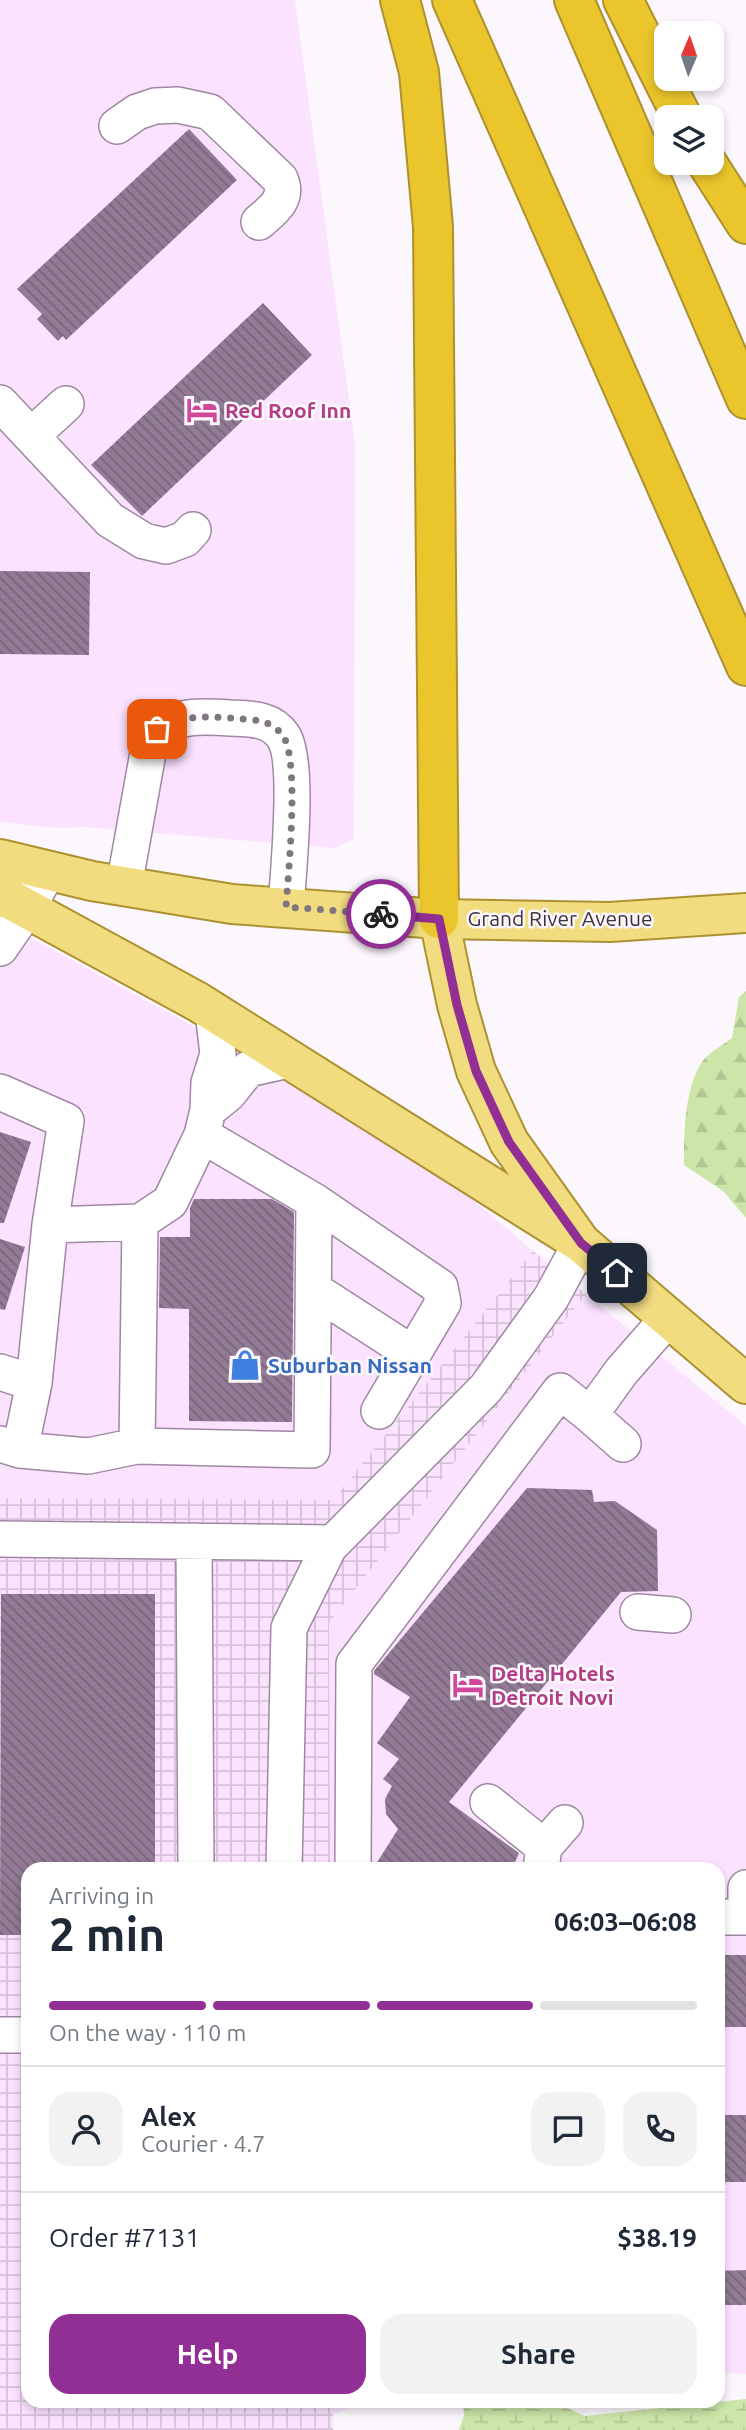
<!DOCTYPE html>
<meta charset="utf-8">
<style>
:root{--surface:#fff;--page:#f2f2f3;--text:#1f2937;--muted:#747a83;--line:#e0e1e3;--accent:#922f95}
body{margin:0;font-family:Ubuntu,sans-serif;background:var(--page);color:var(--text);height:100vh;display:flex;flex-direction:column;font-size:26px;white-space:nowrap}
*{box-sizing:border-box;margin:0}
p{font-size:23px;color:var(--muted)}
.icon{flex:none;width:38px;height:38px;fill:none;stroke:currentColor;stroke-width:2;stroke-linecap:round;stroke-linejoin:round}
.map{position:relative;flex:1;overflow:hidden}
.sheet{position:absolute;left:21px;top:1862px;width:704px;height:546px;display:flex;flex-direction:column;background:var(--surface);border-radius:21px;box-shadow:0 4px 10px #0003}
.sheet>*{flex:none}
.needle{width:46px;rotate:2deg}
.fabs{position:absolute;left:654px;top:21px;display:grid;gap:14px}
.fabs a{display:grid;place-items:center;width:70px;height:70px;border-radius:14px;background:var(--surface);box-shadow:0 4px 10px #0003;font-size:35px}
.pin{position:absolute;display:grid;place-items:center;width:60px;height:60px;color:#fff;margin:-30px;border-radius:14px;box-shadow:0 4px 10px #0006}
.courier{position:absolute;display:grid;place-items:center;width:70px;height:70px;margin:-35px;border:5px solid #922f95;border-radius:50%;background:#fff;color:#222;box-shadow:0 2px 9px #0007}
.overview em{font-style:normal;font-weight:700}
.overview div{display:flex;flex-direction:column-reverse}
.overview{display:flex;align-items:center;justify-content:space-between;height:119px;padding:0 28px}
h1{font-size:46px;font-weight:700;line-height:52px}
.bar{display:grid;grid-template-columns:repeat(4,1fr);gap:10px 7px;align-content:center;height:84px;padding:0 28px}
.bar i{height:9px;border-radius:5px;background:var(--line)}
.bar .selected{background:var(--accent)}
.bar p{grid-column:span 4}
.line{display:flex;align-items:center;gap:18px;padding:0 28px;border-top:2px solid var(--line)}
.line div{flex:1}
.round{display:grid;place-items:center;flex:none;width:74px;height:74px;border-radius:21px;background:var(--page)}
.primary-button{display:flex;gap:14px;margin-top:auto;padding:14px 28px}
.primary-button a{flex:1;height:80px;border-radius:21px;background:var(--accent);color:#fff;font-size:28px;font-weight:700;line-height:80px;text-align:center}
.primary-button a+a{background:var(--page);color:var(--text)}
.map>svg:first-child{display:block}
.built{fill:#fbe2ff}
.industrial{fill:url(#industrial-grid)}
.forest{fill:url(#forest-firs)}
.wetland{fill:url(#wetland-marsh)}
.building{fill:url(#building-back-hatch)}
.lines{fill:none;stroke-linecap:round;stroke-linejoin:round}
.minor-casing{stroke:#9f88a2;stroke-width:38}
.major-casing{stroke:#ad9131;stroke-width:42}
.highway-casing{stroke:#ad9131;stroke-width:42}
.minor{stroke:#fff;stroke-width:35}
.major{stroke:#f2dc80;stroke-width:38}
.highway{stroke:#eac52b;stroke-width:38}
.done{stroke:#7f7680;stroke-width:7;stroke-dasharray:0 12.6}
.route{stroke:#922f95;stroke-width:9}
.labels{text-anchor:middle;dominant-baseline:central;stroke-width:5;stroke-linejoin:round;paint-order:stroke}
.hotel-label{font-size:21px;font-weight:bold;fill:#b23c85;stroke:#fcf7fd;text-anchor:start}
.street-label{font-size:21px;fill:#3b313c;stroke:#fcf7fd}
.shop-label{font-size:21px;font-weight:bold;fill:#366cbe;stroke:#fcf7fd;text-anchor:start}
</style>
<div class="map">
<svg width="746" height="2430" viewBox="0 0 746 2430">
<defs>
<pattern id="industrial-grid" width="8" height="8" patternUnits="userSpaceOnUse" patternTransform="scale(1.75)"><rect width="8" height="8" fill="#fbe2ff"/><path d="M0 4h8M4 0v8" fill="none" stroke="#d8c2db"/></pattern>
<pattern id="forest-firs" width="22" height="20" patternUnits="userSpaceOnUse" patternTransform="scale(1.75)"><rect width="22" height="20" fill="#cce5a8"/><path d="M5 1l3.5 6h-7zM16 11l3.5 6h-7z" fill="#b0c592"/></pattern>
<pattern id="wetland-marsh" width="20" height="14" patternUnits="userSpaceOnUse" patternTransform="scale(1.75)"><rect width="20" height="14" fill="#cce5a8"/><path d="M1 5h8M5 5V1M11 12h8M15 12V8" fill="none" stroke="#b0c592"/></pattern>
<pattern id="building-back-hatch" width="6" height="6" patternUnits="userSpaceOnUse" patternTransform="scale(1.75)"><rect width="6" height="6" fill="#927b95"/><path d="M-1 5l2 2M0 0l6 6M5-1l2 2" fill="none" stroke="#78657b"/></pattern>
</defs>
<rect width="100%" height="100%" fill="#fcf7fd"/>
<path class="built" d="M 0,0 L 295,0 L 355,444 L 354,839 L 334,848 L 84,827 L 57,828 L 0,822 Z
M 0,921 L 316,1093 L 438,1170 L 533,1251 L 333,1500 L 0,1498 Z
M 586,1294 L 746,1426 L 746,2374 L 718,2373 L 718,1869 L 330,1869 L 329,1623 Z
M 333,2401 L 367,2401 L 333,2414 Z"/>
<path class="industrial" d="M 533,1251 L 586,1294 L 329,1623 L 330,1869 L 28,1869 L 28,2401 L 333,2401 L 333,2430 L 0,2430 L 0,1498 L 333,1500 Z"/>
<path class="forest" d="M 746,991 L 746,1218 L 723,1191 L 684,1165 C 684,1133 684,1090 702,1062 C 708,1053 723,1045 732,1038 L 739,997 Z"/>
<path class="wetland" d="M 746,2399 L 746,2430 L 459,2430 L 464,2415 L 463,2401 L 551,2401 L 585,2416 Z"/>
<path class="building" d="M 189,129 L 237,180 L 66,340 L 63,336 L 58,341 L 37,319 L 42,314 L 17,289 Z
M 263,303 L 312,355 L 142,516 L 91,465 Z
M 0,571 L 90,572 L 89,655 L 0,654 Z
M 0,1132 L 31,1142 L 4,1223 L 0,1223 Z
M 194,1199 L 272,1199 L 294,1212 L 292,1422 L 189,1421 L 189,1309 L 159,1308 L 160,1237 L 190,1237 L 190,1208 Z
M 0,1239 L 25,1247 L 5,1310 L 0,1309 Z
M 527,1488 L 592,1490 L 594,1502 L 615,1501 L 657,1530 L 658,1591 L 621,1592 L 449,1802 L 519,1853 L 512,1869 L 373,1869 L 398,1829 L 386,1814 L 385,1799 L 392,1786 L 383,1779 L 399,1759 L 377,1743 L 410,1697 L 374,1674 L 374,1671 Z
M 1,1594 L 155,1594 L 155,1865 L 127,1864 L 127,1869 L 82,1869 L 82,1864 L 33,1864 L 33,1869 L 28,1869 L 28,1935 L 0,1935 Z
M 718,1955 L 746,1955 L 746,2027 L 718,2027 Z
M 718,2115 L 746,2115 L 746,2182 L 718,2182 Z
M 746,2270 L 746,2305 L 718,2305 L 718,2271 Z"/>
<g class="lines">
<defs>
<path id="minor" d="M 117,126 L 137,112 L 155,106 L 178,105 L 210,112 L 280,179 C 289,199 273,210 259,222
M 0,403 L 110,520 L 144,541 L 166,546 L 185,539 L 193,530
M 31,436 L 66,404
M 124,886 L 148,753 L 157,729 C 181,715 203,716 230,718 C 250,719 271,718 283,736 C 300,760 288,875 286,907
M 0,948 L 27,909 L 48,871
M 0,1092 L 66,1121 L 50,1225 L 34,1383 L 20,1450 L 0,1444
M 208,1110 L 228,1094 L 248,1069 L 289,1060
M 314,1201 L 440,1287 L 443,1303 L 379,1411
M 140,1222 L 137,1446 L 312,1450 L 314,1201 L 202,1135
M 50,1225 L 140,1222 L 170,1202 L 202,1135 L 208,1110 L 209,1083 L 218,1054 L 213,1012
M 314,1290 L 413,1354
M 0,1372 L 34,1383
M 590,1415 L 623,1444
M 20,1450 L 88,1456 L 137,1446
M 0,1539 L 333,1543
M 194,1541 L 196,1869
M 638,1612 L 673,1615
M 488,1802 L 544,1847
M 284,1869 L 289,1628 L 329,1547 L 486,1388 L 551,1298 L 581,1243
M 353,1869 L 354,1664 L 560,1391 L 590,1415 L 621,1372 L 669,1317
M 541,1869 L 544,1847 L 565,1823
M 718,1917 L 746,1917 L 746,1888
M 0,2035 L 28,2035"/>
<path id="major" d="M 0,859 L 92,881 L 232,904 L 439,919 L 610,922 L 746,913
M 0,894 L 198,1002 L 581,1243
M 439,919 L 457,1005 L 476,1071 L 509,1142 L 581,1243 L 746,1384"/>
<path id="highway" d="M 400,0 L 419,72 L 433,227 L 439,919
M 452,0 L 746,666
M 574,0 L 746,399
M 623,0 L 682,117
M 707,163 L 746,224"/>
</defs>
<use href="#minor" class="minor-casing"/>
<use href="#major" class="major-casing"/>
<use href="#highway" class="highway-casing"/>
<use href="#minor" class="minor"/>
<use href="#major" class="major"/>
<use href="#highway" class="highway"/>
</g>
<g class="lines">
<path class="done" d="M 157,729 C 180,716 204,716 230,718 C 250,720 271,718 283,736 C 300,760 288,875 286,907 L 381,914"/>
<path class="route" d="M 381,914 L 439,919 L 457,1005 L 476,1071 L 509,1142 L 581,1243 L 617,1273"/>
</g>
<defs>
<symbol id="hotel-bare" viewBox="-9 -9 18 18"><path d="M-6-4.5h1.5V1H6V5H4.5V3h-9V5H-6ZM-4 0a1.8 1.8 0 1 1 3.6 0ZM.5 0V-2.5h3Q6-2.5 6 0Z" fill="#d1479c" stroke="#fcf7fd" stroke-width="2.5" paint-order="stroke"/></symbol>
<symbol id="shop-bare" viewBox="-9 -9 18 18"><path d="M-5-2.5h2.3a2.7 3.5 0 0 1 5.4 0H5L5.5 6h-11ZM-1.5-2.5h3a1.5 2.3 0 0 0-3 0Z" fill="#3f7fe0" stroke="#fcf7fd" stroke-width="2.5" paint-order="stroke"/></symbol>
</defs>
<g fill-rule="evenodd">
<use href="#hotel-bare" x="180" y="388" width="44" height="44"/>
<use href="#shop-bare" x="223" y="1343" width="44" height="44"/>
<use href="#hotel-bare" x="446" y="1663" width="44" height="44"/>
</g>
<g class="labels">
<g class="hotel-label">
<text x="225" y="410">Red Roof Inn</text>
<text x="491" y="1673">Delta Hotels<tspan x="491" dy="24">Detroit Novi</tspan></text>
</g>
<g class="street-label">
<text x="560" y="918">Grand River Avenue</text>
</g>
<g class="shop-label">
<text x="268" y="1365">Suburban Nissan</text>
</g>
</g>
</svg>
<div class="fabs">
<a><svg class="needle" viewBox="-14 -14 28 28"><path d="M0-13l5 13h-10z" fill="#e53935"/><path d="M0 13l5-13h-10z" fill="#747a83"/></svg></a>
<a><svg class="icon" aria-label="layers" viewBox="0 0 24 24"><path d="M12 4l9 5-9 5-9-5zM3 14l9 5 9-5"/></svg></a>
</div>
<div class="pin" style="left:157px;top:729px;background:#ea580c"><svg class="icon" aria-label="bag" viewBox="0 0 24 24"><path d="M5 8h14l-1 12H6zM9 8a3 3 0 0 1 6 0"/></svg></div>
<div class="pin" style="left:617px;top:1273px;background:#1f2937"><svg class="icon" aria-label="home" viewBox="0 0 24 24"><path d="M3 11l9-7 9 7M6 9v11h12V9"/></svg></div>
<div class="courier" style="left:381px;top:914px"><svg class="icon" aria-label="bike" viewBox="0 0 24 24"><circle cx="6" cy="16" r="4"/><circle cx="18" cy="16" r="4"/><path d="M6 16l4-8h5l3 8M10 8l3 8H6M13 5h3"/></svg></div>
<section class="sheet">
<div class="overview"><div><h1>2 min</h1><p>Arriving in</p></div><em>06:03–06:08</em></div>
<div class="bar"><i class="selected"></i><i class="selected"></i><i class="selected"></i><i></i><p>On the way · 110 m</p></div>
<div class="line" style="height:126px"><a class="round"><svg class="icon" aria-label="person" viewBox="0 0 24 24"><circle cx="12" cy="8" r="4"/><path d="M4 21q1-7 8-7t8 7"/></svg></a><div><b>Alex</b><p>Courier · 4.7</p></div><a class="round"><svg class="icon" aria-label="chat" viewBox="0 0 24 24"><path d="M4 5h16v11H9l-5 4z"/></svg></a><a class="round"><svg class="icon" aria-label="phone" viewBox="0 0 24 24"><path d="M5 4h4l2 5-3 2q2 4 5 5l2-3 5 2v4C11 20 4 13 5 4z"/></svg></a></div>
<div class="line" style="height:91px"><div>Order #7131</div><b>$38.19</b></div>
<div class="primary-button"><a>Help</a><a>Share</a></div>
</section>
</div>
